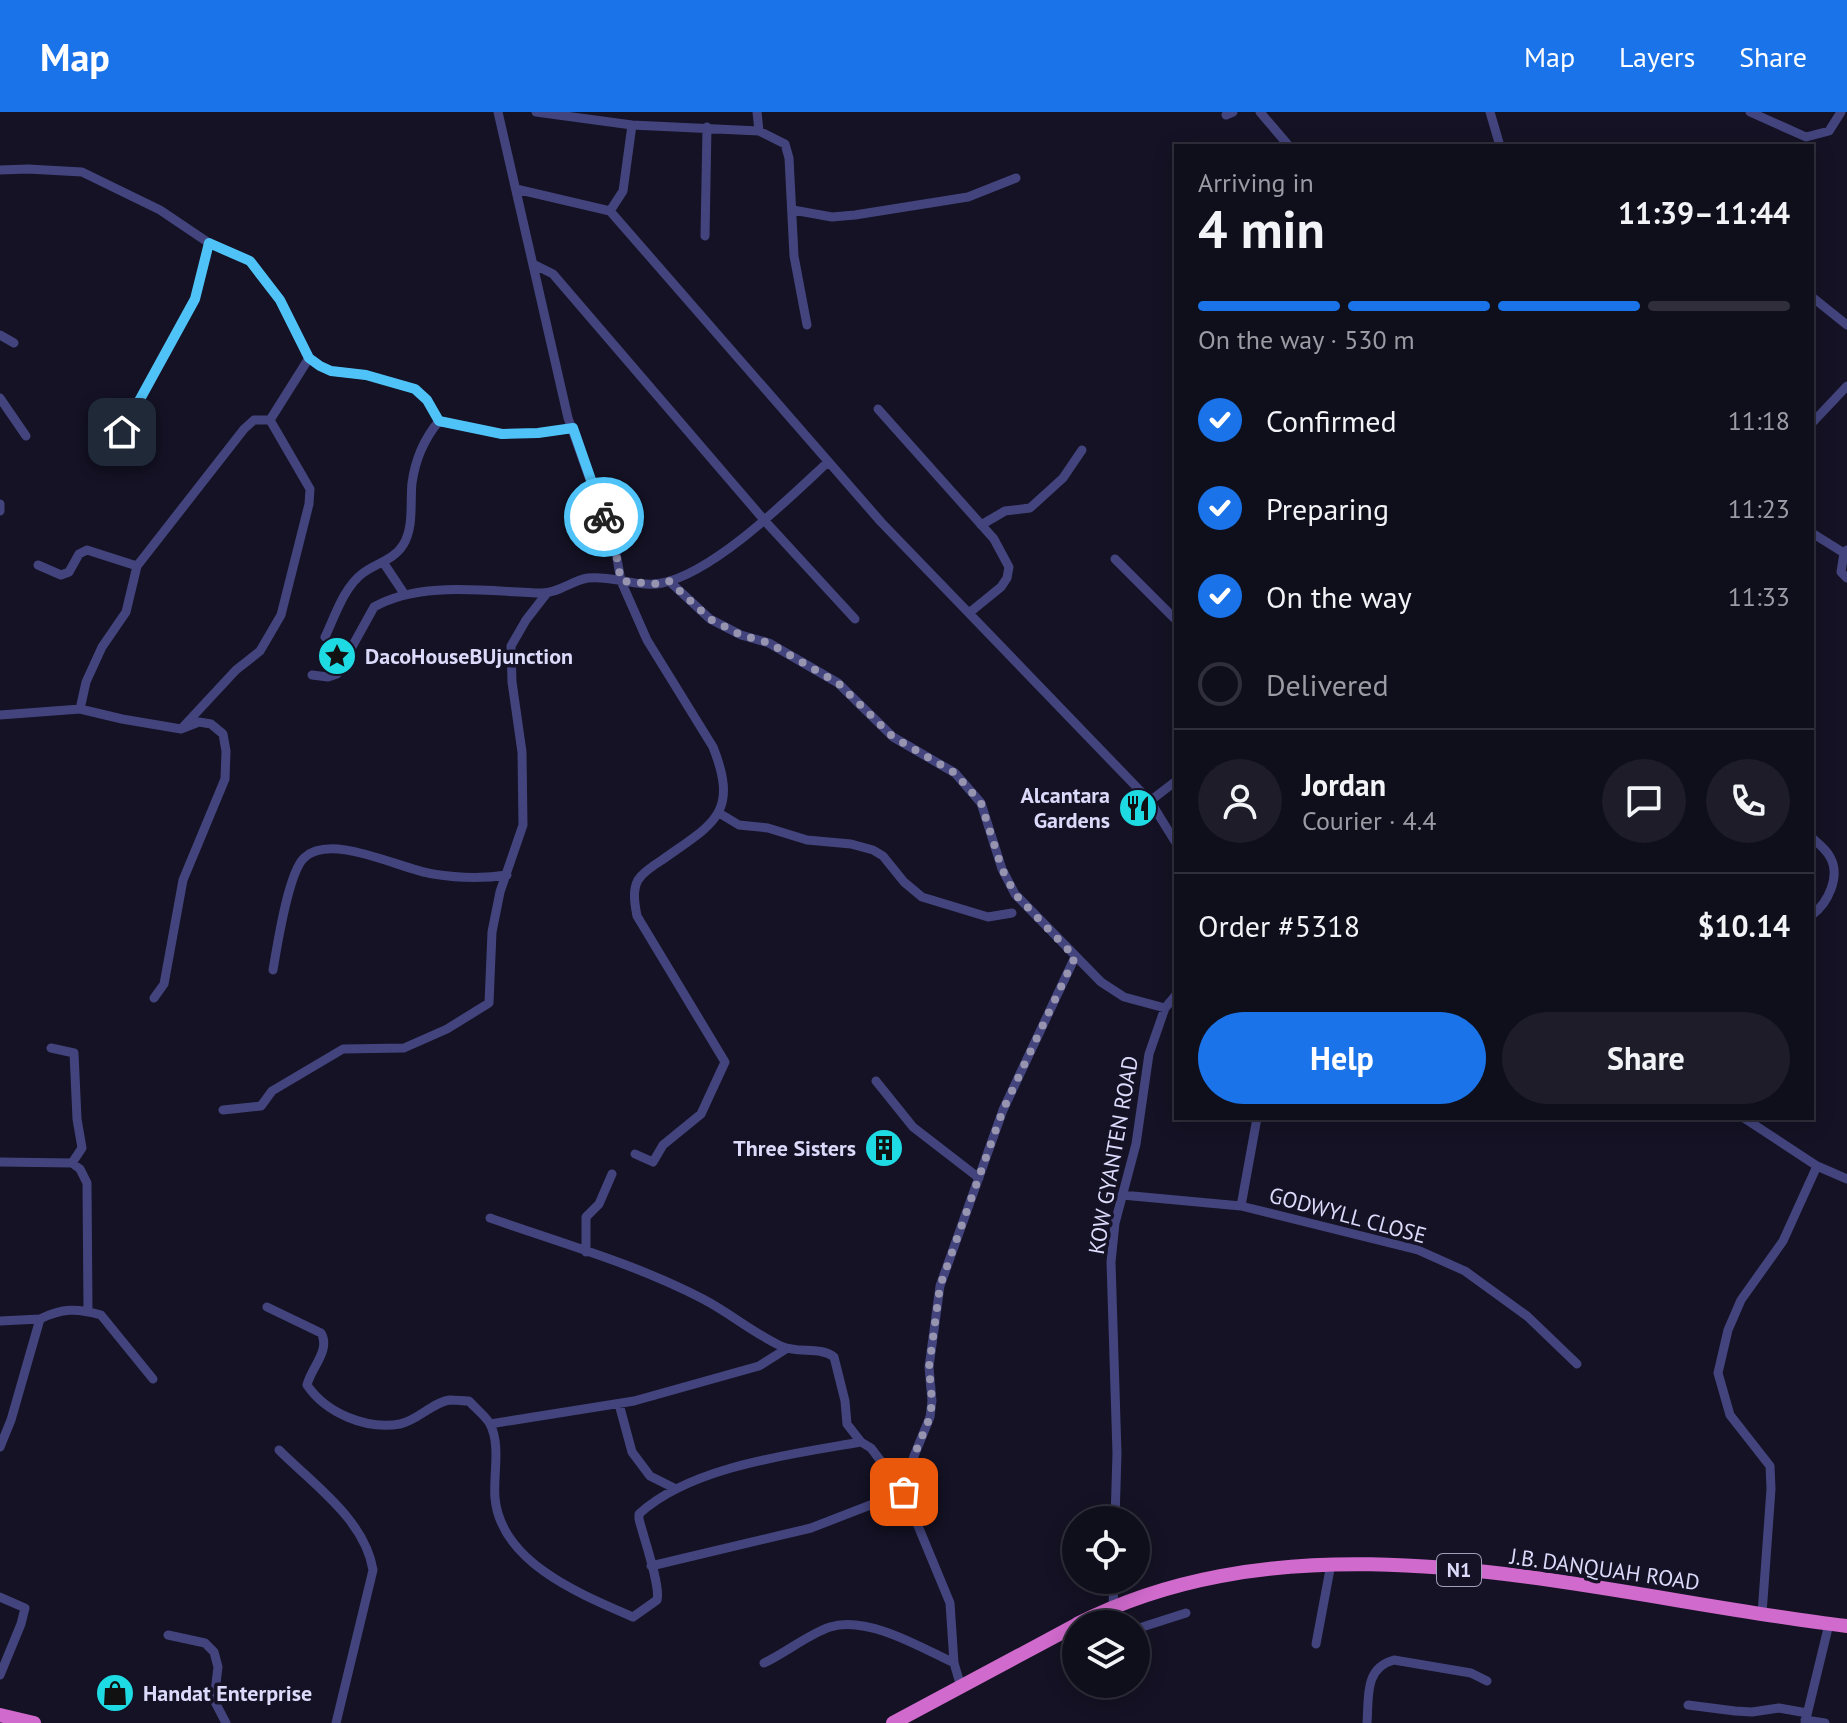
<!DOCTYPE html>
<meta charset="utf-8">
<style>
:root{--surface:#0f0e1b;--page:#1d1c28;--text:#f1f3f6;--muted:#9b9ca3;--line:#2f2e3a;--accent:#1a73e8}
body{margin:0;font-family:"PT Sans",sans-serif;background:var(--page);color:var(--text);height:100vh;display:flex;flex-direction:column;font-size:30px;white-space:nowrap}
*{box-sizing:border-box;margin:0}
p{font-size:26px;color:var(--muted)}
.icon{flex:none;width:44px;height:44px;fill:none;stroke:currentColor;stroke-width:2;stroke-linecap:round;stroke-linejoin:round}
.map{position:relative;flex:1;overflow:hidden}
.side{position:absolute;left:1174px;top:32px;width:640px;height:976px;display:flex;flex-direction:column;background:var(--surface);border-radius:0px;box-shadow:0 4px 20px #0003,0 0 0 2px var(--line)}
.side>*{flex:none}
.tools{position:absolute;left:1062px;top:1394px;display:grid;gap:16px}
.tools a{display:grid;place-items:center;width:88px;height:88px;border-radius:50%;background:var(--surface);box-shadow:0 4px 20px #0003,0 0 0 2px var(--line);font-size:40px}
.pin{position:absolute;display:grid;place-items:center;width:68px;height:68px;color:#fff;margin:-34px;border-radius:16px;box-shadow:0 4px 12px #0006}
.courier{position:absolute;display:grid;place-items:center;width:80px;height:80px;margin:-40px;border:6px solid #4fc3f7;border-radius:50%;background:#fff;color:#222;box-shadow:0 2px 10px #0007}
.head em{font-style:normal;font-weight:800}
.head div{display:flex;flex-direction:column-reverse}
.head{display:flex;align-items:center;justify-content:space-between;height:136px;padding:0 24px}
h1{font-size:52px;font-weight:800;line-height:60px}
.bar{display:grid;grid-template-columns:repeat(4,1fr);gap:12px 8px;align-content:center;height:96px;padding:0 24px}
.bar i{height:10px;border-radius:6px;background:var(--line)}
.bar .active{background:var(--accent)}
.bar p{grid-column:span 4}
.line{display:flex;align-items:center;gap:20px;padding:0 24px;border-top:2px solid var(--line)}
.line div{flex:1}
.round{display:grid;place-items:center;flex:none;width:84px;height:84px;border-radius:42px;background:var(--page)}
ol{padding:0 24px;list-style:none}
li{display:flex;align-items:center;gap:24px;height:88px}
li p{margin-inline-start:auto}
li .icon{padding:8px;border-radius:50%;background:var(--accent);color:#fff;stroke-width:4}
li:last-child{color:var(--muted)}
li i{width:44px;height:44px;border:4px solid var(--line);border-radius:50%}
.action{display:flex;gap:16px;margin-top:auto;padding:16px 24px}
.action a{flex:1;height:92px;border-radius:48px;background:var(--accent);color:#fff;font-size:32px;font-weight:800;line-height:92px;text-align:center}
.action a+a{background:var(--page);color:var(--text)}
header{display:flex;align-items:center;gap:48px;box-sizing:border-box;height:112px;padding:0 40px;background:var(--accent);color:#fff}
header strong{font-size:38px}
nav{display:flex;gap:44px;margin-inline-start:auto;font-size:28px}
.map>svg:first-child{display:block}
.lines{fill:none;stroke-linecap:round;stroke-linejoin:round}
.minor{stroke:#43447d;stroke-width:9}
.trunk{stroke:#d06acc;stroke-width:14}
.done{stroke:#9694af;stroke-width:8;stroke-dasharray:0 14.4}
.route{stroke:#4fc3f7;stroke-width:10}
.labels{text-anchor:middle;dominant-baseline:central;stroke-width:7;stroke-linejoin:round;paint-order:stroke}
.shield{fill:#141224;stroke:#a09eba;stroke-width:2}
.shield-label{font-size:20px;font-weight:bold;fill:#dcdafa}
.poi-label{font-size:22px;font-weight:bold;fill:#dcdafa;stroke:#141224;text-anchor:start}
.street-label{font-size:22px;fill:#dcdafa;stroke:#141224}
</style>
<header>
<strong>Map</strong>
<nav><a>Map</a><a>Layers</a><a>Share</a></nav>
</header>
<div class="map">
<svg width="1847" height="1611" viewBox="0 0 1847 1611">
<rect width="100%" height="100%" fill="#141224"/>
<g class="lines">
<path class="minor" d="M 498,0 L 568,306 L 616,441 L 621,469 L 647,528 L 713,635 C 740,703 712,712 662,748 C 654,753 643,760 638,768 C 632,779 635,793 637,804 L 725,950 L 701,1002 L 663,1033 L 653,1050 L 635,1042
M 536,0 L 632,13 L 759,19 L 785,32 L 789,46 L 794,144 L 807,213
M 757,0 L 759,19
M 1260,0 L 1289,34
M 1490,0 L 1500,34
M 1750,0 L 1806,25 L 1829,19 L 1841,0
M 1226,3 L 1233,0
M 0,58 L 28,57 L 82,60 L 160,98 L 209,131 L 250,149 L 280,188 L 309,246 L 320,254 L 331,259 L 366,263 L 415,277 L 427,288 L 439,309 L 502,322 L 538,321 L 573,316
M 516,77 L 610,99 L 881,410 L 1150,689 L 1176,731
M 793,98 L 832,105 L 855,103 L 968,85 L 1016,66
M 610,99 L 623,79 L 632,13
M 705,124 L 707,15
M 535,153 L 553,162 L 765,409 L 855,507
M 1812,185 L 1847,213
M 0,223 L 14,231
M 0,286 L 26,324
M 878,297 L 994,427 L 1009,455 L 1007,466 L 1001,475 L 969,501
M 270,308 L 309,246
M 1812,311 L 1847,274
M 109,344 L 195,187 L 209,131
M 0,392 L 0,399
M 981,413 L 1005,399 L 1030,396 L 1063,366 L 1082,338
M 1812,421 L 1844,441
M 1847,438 L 1844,441 L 1841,460 L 1847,466
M 1115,447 L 1176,508
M 383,450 L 405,483
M 38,453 L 61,463 L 69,460 L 79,442 L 87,438 L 137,454
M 669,469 L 710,507 L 741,523 L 769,531 L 838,571 L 893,625 L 955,661 L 981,691 L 1002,757 L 1015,782 L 1101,870 L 1124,885 L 1165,896
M 325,525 C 335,504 344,475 363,461 C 376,451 394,448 403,433 C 414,416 410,391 412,371 C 415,349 424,327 439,309
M 312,563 L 328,565 L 337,562 L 374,495 C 421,468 490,480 542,481 C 559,481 573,468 588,466 C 612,463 638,476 662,471 C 715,460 788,387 828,350
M 80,597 L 86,570 L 102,535 L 126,500 L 137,454 L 244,317 L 254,308 L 270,308
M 0,603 L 80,597 L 122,607 L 181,617 L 199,610 L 211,612 L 223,622 L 226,639 L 225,667 L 183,768 L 164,872 L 154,886
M 182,616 L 236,558 L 260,539 L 281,503 L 309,392 L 310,377 L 270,308
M 1150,689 L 1176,669
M 719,701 L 739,713 L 768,716 L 807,728 L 851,732 L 873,738 L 883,744 L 904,770 L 922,785 L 988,805 L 1012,801
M 1812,726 C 1819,732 1826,737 1830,745 C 1841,764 1828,791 1812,803
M 273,858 C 277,835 288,761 304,746 C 331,720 400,757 433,762 C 458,766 482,767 507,763
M 51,936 L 74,941 L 77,1007 L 82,1036 L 72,1051
M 876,969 L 913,1015 L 979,1066
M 223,998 L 261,994 L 272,979 L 343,937 L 404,936 L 447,917 L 489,891 L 492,820 L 500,780 L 523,713 L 522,640 L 512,570 L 511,534 L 526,508 L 547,481
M 1744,1006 L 1817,1054 L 1847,1067
M 0,1050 L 72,1051 L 80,1057 L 87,1071 L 88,1199
M 1122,1083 L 1241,1094 L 1418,1138 L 1465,1159 L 1527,1204 L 1577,1252
M 1241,1094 L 1257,1006
M 490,1106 C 561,1131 636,1152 703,1187 C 730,1201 753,1221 781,1234 C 798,1242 820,1234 834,1245 L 845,1289 L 847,1312 L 861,1330
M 586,1140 L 586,1105 L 599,1092 L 612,1062
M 267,1195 L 321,1221 C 331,1238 311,1256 307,1273 C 326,1301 366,1318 400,1312 C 417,1309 433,1290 450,1288 C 456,1288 463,1289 469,1289 C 475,1296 486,1304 490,1312 C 501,1333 493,1363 495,1386 C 501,1451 582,1483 633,1505 L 657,1488 C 661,1474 643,1424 639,1407 L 639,1402 C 691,1354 793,1342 861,1330 L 871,1336 L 904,1380 L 811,1416 L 651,1454
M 0,1209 L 40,1207
M 619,1292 L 632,1340 L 650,1364 L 674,1376
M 490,1312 L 634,1289 L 759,1254 L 786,1237
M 0,1335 L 11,1308 L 40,1207 C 62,1196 77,1196 101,1203 L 153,1267
M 279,1338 C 314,1373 365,1408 373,1458 L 336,1611
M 1115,1408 L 1117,1341 L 1111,1150 L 1115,1111 L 1136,1032 L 1149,942 L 1165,896 L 1176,883
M 0,1485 L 25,1496 L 21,1512 L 0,1563
M 1113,1495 L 1114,1468
M 1762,1502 L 1771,1377 L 1770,1354 L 1730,1303 L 1718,1261 L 1728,1218 L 1741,1188 L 1783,1129 L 1817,1054
M 1136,1517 L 1186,1501
M 168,1523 L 205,1531 L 214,1540 L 218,1555 L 214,1588 L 226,1611
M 1316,1532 L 1331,1452
M 764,1551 C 787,1540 807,1523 830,1515 C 867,1503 922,1536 954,1551
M 961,1575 L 954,1551 L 950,1491 L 904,1380 L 914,1344 L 930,1305 L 932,1289 L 929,1255 L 940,1174 L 1003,998 L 1075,845
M 1688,1593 L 1735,1599 L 1752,1600 L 1779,1596 L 1807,1601
M 1805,1608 L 1825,1611
M 1367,1611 C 1369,1585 1364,1556 1394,1548 L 1471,1561 L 1487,1569
M 1805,1611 L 1829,1512"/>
<path class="trunk" d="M 1077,1512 C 1313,1392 1599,1485 1847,1514
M 0,1603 L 34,1611
M 893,1611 L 1076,1513"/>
</g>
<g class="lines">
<path class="done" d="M 604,405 L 616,441 L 621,469 L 657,472 L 669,469 L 710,507 L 741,523 L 769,531 L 838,571 L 893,625 L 955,661 L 981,691 L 1002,757 L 1015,782 L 1075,845 L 1003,998 L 940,1174 L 929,1255 L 932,1289 L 930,1305 L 914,1344 L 904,1380"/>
<path class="route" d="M 122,320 L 195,187 L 209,131 L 250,149 L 280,188 L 309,246 L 320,254 L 331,259 L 366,263 L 415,277 L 427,288 L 439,309 L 502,322 L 538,321 L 573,316 L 604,405"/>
</g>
<defs>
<symbol id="sight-disc" viewBox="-11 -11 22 22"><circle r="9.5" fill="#1edae2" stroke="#141224"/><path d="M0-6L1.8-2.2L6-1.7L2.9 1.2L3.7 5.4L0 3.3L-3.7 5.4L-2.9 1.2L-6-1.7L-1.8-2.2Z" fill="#111"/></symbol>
<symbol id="restaurant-disc" viewBox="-11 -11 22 22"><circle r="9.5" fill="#1edae2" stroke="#141224"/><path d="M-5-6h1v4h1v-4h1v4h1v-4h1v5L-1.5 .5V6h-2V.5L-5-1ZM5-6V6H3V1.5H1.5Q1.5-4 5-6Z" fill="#111"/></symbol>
<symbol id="building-disc" viewBox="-11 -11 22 22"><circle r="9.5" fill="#1edae2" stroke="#141224"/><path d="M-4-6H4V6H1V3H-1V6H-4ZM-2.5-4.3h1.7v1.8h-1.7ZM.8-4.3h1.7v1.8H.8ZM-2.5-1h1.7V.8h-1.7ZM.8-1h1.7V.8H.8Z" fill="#111"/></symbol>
<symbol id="shop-disc" viewBox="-11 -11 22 22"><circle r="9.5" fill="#1edae2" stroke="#141224"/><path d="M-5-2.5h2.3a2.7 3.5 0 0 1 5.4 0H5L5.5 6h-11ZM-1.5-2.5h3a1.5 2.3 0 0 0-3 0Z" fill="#111"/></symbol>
</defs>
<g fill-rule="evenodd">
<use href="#sight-disc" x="315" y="522" width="44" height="44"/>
<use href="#restaurant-disc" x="1116" y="674" width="44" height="44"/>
<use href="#building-disc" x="862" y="1014" width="44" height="44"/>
<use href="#shop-disc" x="93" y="1559" width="44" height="44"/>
</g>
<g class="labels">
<rect class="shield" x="1437" y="1442" width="44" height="32" rx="6"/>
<g class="shield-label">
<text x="1459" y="1458">N1</text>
</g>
<g class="poi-label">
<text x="365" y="544">DacoHouseBUjunction</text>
<text x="1110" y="683" text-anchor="end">Alcantara<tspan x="1110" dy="25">Gardens</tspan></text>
<text x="856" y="1036" text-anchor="end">Three Sisters</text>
<text x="143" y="1581">Handat Enterprise</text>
</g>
<g class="street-label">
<text transform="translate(1113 1043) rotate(-80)">KOW GYANTEN ROAD</text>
<text transform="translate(1348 1103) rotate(15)">GODWYLL CLOSE</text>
<text transform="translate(1605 1457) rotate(8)">J.B. DANQUAH ROAD</text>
</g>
</g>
</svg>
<div class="tools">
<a><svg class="icon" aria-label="locate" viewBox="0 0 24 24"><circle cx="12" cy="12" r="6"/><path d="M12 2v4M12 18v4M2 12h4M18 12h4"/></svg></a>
<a><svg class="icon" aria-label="layers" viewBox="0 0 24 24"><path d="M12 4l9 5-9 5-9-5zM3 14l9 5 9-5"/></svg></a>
</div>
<div class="pin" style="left:904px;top:1380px;background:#ea580c"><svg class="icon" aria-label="bag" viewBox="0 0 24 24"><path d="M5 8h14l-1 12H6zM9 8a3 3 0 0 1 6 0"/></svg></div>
<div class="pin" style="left:122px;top:320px;background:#1f2937"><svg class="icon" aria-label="home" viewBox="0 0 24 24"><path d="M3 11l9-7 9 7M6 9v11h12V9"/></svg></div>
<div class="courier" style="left:604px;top:405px"><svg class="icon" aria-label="bike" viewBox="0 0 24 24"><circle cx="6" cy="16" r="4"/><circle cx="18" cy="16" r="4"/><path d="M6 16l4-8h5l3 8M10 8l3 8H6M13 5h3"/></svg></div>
<section class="side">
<div class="head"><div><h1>4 min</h1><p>Arriving in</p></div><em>11:39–11:44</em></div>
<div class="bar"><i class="active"></i><i class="active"></i><i class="active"></i><i></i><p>On the way · 530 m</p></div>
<ol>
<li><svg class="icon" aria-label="check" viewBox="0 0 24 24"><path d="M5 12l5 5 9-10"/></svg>Confirmed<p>11:18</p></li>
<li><svg class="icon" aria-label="check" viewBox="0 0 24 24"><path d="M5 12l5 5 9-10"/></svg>Preparing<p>11:23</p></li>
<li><svg class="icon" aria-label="check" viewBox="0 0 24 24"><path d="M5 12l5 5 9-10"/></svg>On the way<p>11:33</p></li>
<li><i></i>Delivered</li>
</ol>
<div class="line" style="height:144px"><a class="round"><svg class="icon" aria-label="person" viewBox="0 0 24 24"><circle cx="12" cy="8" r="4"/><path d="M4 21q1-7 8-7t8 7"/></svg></a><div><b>Jordan</b><p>Courier · 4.4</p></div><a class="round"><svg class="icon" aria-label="chat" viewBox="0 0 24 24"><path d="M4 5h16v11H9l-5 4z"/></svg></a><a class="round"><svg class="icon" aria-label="phone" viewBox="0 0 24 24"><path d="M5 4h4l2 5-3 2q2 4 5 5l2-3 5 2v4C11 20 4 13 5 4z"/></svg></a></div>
<div class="line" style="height:104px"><div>Order #5318</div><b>$10.14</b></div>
<div class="action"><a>Help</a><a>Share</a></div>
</section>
</div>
